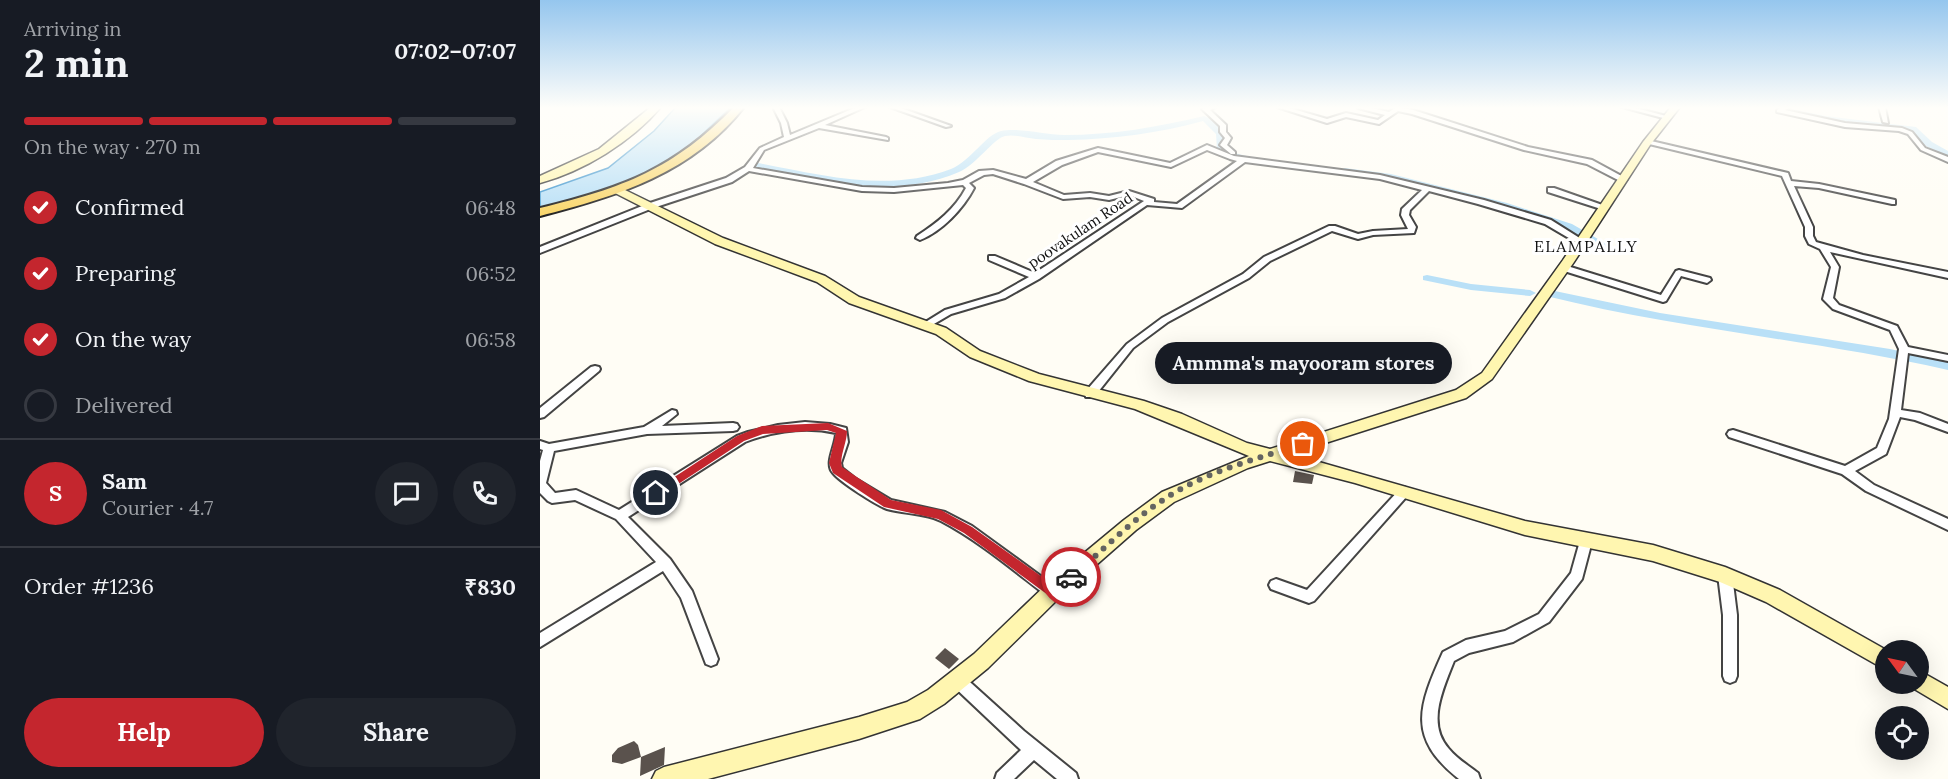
<!DOCTYPE html>
<meta charset="utf-8">
<style>
:root{--surface:#171b24;--page:#20242c;--text:#f1f3f6;--muted:#9ea1a6;--line:#363941;--accent:#c4262e}
body{margin:0;font-family:Lora,serif;background:var(--page);color:var(--text);height:100vh;display:flex;flex-direction:column;font-size:22px;white-space:nowrap}
*{box-sizing:border-box;margin:0}
p{font-size:20px;color:var(--muted)}
.icon{flex:none;width:33px;height:33px;fill:none;stroke:currentColor;stroke-width:2;stroke-linecap:round;stroke-linejoin:round}
.map{position:relative;flex:1;overflow:hidden}
.panel{display:flex;flex-direction:column;background:var(--surface);width:540px}
.panel>*{flex:none}
.needle{width:39px;rotate:303deg}
.tools{position:absolute;left:1335px;top:640px;display:grid;gap:12px}
.tools a{display:grid;place-items:center;width:54px;height:54px;border-radius:50%;background:var(--surface);box-shadow:0 6px 24px #0002;font-size:30px}
.pin{position:absolute;display:grid;place-items:center;width:51px;height:51px;color:#fff;margin:-26px;border:3px solid #fff;border-radius:50%;box-shadow:0 2px 6px #0007}
.courier{position:absolute;display:grid;place-items:center;width:60px;height:60px;margin:-30px;border:4px solid #c4262e;border-radius:50%;background:#fff;color:#222;box-shadow:0 2px 8px #0007}
.bubble{position:absolute;height:42px;border-radius:21px;background:var(--surface);box-shadow:0 6px 24px #0002;font-size:20px;font-weight:700;line-height:42px;text-align:center}
.headline em{font-style:normal;font-weight:700}
.headline div{display:flex;flex-direction:column-reverse}
.headline{display:flex;align-items:center;justify-content:space-between;height:102px;padding:0 24px}
h1{font-size:39px;font-weight:700;line-height:45px}
.bar{display:grid;grid-template-columns:repeat(4,1fr);gap:9px 6px;align-content:center;height:72px;padding:0 24px}
.bar i{height:8px;border-radius:4px;background:var(--line)}
.bar .active{background:var(--accent)}
.bar p{grid-column:span 4}
.line{display:flex;align-items:center;gap:15px;padding:0 24px;border-top:2px solid var(--line)}
.line div{flex:1}
.round{display:grid;place-items:center;flex:none;width:63px;height:63px;border-radius:32px;background:var(--page)}
ol{padding:0 24px;list-style:none}
li{display:flex;align-items:center;gap:18px;height:66px}
li p{margin-inline-start:auto}
li .icon{padding:6px;border-radius:50%;background:var(--accent);color:#fff;stroke-width:4}
li:last-child{color:var(--muted)}
li i{width:33px;height:33px;border:3px solid var(--line);border-radius:50%}
.cta{display:flex;gap:12px;margin-top:auto;padding:12px 24px}
.cta a{flex:1;height:69px;border-radius:36px;background:var(--accent);color:#fff;font-size:24px;font-weight:700;line-height:69px;text-align:center}
.cta a+a{background:var(--page);color:var(--text)}
main{display:flex;flex:1;min-height:0}
.map>svg:first-child{display:block}
.water{fill:#b9e0f7;stroke:#3f96cf;stroke-width:1.5}
.lines{fill:none;stroke-linecap:round;stroke-linejoin:round}
.canal{fill:#b9e0f7;fill-rule:evenodd}
.building{fill:#5a524d}
.street-casing{stroke:#444;stroke-width:4}
.secondary-casing{stroke:#333;stroke-width:3}
.primary-casing{stroke:#222;stroke-width:4}
.street{fill:#fff;fill-rule:evenodd}
.secondary{fill:#fff6b0;fill-rule:evenodd}
.primary{fill:#f9d66b;fill-rule:evenodd}
.route{fill:#c4262e}
.done{stroke:#646461;stroke-width:6;stroke-dasharray:0 10.8}
.labels{text-anchor:middle;dominant-baseline:central;stroke-width:6;stroke-linejoin:round;paint-order:stroke}
.far-street-label{font-size:15px;fill:#111;stroke:#fff}
.far-neighbourhood-label{font-size:16px;letter-spacing:1.5px;fill:#111;stroke:#fff}
</style>
<main>
<section class="panel">
<div class="headline"><div><h1>2 min</h1><p>Arriving in</p></div><em>07:02–07:07</em></div>
<div class="bar"><i class="active"></i><i class="active"></i><i class="active"></i><i></i><p>On the way · 270 m</p></div>
<ol>
<li><svg class="icon" aria-label="check" viewBox="0 0 24 24"><path d="M5 12l5 5 9-10"/></svg>Confirmed<p>06:48</p></li>
<li><svg class="icon" aria-label="check" viewBox="0 0 24 24"><path d="M5 12l5 5 9-10"/></svg>Preparing<p>06:52</p></li>
<li><svg class="icon" aria-label="check" viewBox="0 0 24 24"><path d="M5 12l5 5 9-10"/></svg>On the way<p>06:58</p></li>
<li><i></i>Delivered</li>
</ol>
<div class="line" style="height:108px"><b class="round" style="background:var(--accent);color:#fff">S</b><div><b>Sam</b><p>Courier · 4.7</p></div><a class="round"><svg class="icon" aria-label="chat" viewBox="0 0 24 24"><path d="M4 5h16v11H9l-5 4z"/></svg></a><a class="round"><svg class="icon" aria-label="phone" viewBox="0 0 24 24"><path d="M5 4h4l2 5-3 2q2 4 5 5l2-3 5 2v4C11 20 4 13 5 4z"/></svg></a></div>
<div class="line" style="height:78px"><div>Order #1236</div><b>₹830</b></div>
<div class="cta"><a>Help</a><a>Share</a></div>
</section>
<div class="map">
<svg width="1408" height="779" viewBox="0 0 1408 779">
<rect width="100%" height="100%" fill="#fffdf5"/>
<path class="water" d="M 136,107 L 191,107 L 126,169 L 90,186 L 0,210 L 0,192 L 68,168 L 114,131 Z"/>
<g class="lines">
<path class="canal" d="M 1232,107 L 1245,107 L 1285,116 L 1376,127 L 1392,142 L 1408,151 L 1408,158 L 1386,146 L 1370,131 L 1285,122 Z
M 664,116 C 677,121 688,131 685,146 L 695,153 L 714,158 L 714,162 L 689,157 L 677,149 L 676,134 L 663,121 C 619,133 574,139 528,140 C 518,140 507,140 496,139 C 486,138 475,134 465,136 C 454,138 436,165 419,172 C 354,200 284,181 218,169 L 213,166 L 218,163 C 281,175 348,193 411,169 C 432,160 445,135 461,131 C 479,127 505,135 524,135 C 572,135 618,127 664,116 Z
M 805,168 L 851,174 L 967,203 L 1032,224 L 1077,250 L 1072,253 L 1068,252 L 1024,228 L 959,207 L 851,180 L 802,173 L 802,169 Z
M 887,275 L 931,284 L 990,290 L 996,293 L 990,296 L 931,290 L 883,280 L 883,276 Z
M 1010,290 L 1120,313 L 1350,349 L 1408,362 L 1408,370 C 1275,340 1138,329 1006,296 L 1004,294 L 1006,292 Z"/>
</g>
<path class="building" d="M 755,471 L 774,475 L 772,484 L 753,482 Z
M 405,648 L 419,659 L 409,669 L 395,658 Z
M 94,741 L 98,745 L 101,757 L 82,764 L 72,762 L 72,755 L 78,748 Z
M 125,747 L 124,765 L 100,776 L 101,757 Z"/>
<g class="lines">
<defs>
<path id="street" d="M 233,107 L 239,107 L 247,123 L 250,135 L 317,107 L 325,107 L 285,125 L 346,137 L 348,138 L 348,140 L 279,128 L 224,150 L 213,168 L 322,187 L 354,188 L 408,183 L 423,180 L 439,171 L 453,170 L 486,179 L 516,161 L 558,148 L 630,163 L 667,145 L 694,156 L 840,175 L 944,200 L 1011,220 L 1046,242 L 1042,244 L 1039,244 L 1005,224 L 938,204 L 889,191 L 870,210 L 869,215 L 876,227 L 874,233 L 833,235 L 818,239 L 792,231 L 730,261 L 709,278 L 628,322 L 593,348 L 554,397 L 546,397 L 545,394 L 546,391 L 587,344 L 622,318 L 703,274 L 724,257 L 789,226 L 795,226 L 818,234 L 833,231 L 868,229 L 861,215 L 862,209 L 882,190 L 840,179 L 705,162 L 642,208 L 607,205 L 499,279 L 465,298 L 411,314 L 387,328 L 384,327 L 382,325 L 384,323 L 405,310 L 459,294 L 489,277 L 449,260 L 449,256 L 455,256 L 495,273 L 604,201 L 589,195 L 569,200 L 550,197 L 523,199 L 484,184 L 453,174 L 444,175 L 429,183 L 434,188 C 423,209 402,231 380,240 L 376,238 L 377,236 C 397,223 415,209 426,188 L 423,185 L 354,192 L 322,191 L 209,171 L 192,182 L 113,208 L 0,253 L 0,247 L 107,204 L 186,178 L 205,167 L 220,148 L 244,137 L 241,123 ZM 667,150 L 690,159 L 697,161 L 637,204 L 614,202 L 614,199 L 589,191 L 569,196 L 550,193 L 524,195 L 493,182 L 522,165 L 558,152 L 631,167 Z
M 350,107 L 358,107 L 411,126 L 406,127 Z
M 667,107 L 676,107 L 670,110 L 686,125 L 686,132 L 691,138 L 687,145 L 695,152 L 695,154 L 691,154 L 680,145 L 685,138 L 680,132 L 680,126 L 662,109 Z
M 737,107 L 746,107 L 787,119 L 806,113 L 838,120 L 845,115 L 818,108 L 817,107 L 827,107 L 849,112 L 857,107 L 873,110 L 988,147 L 1052,160 L 1087,179 L 1080,181 L 1047,164 L 984,150 L 872,114 L 858,111 L 839,124 L 806,117 L 787,123 Z
M 1082,107 L 1092,107 L 1130,117 L 1127,119 Z
M 1243,107 L 1250,107 L 1245,110 L 1305,123 L 1362,128 L 1372,132 L 1385,148 L 1408,157 L 1408,162 L 1381,150 L 1368,134 L 1359,131 L 1305,127 L 1237,112 L 1237,110 Z
M 1339,107 L 1345,107 L 1348,123 L 1343,122 Z
M 1107,140 L 1248,173 L 1251,181 L 1279,184 L 1355,200 L 1355,204 L 1352,204 L 1279,188 L 1254,186 L 1273,227 L 1273,236 L 1276,242 L 1323,255 L 1408,272 L 1408,278 L 1290,252 L 1299,267 L 1293,298 L 1299,305 L 1357,326 L 1368,347 L 1408,355 L 1408,361 L 1368,353 L 1361,410 L 1380,413 L 1408,424 L 1408,432 L 1375,420 L 1360,417 L 1346,454 L 1315,471 L 1334,485 L 1408,519 L 1408,530 L 1326,491 L 1302,474 L 1189,437 L 1187,434 L 1189,431 L 1193,430 L 1305,466 L 1337,448 L 1349,419 L 1359,349 L 1350,330 L 1293,309 L 1283,299 L 1291,267 L 1280,249 L 1269,244 L 1265,236 L 1265,227 L 1242,176 L 1105,143 L 1105,141 Z
M 1008,188 L 1014,188 L 1068,207 L 1064,209 L 1061,209 L 1008,192 Z
M 1024,265 L 1121,295 L 1136,271 L 1139,270 L 1170,278 L 1171,280 L 1167,283 L 1141,276 L 1126,301 L 1123,302 L 1021,270 L 1021,266 Z
M 55,366 L 59,367 L 60,369 L 59,371 L 4,417 L 0,418 L 0,408 L 51,367 Z
M 132,410 L 136,411 L 137,414 L 122,426 L 193,423 L 197,424 L 199,427 L 197,430 L 193,431 L 107,434 L 14,451 L 6,483 L 15,493 L 36,490 L 79,510 L 197,436 L 208,432 L 238,425 L 265,422 L 290,424 L 306,428 L 308,442 L 301,463 L 302,468 L 316,479 L 351,500 L 405,512 L 432,526 L 517,588 L 519,592 L 517,596 L 512,598 L 507,596 C 473,570 439,541 401,521 C 386,513 364,514 347,509 C 336,505 300,482 293,473 C 284,463 296,446 296,433 C 266,426 234,431 205,442 L 88,517 L 130,559 L 152,591 L 178,659 L 176,664 L 171,666 L 166,664 L 141,598 L 123,571 L 0,647 L 0,633 L 116,562 L 76,519 L 35,500 L 12,503 L 8,501 L 0,493 L 0,461 L 3,450 L 0,449 L 0,441 L 9,444 L 104,427 Z
M 864,487 L 868,489 L 870,492 L 868,495 L 774,601 L 769,603 L 731,589 L 729,585 L 731,581 L 736,579 L 767,590 L 860,489 Z
M 1046,536 L 1051,537 L 1052,541 L 1042,579 L 1009,622 L 973,642 L 929,653 L 914,661 C 903,689 886,724 909,749 C 917,759 928,765 938,773 L 940,779 L 919,779 C 867,738 878,707 903,652 L 926,640 L 965,631 L 999,614 L 1031,573 L 1040,541 L 1041,537 Z
M 1185,569 L 1190,571 L 1192,575 L 1197,615 L 1197,676 L 1195,681 L 1190,683 L 1185,681 L 1183,676 L 1183,615 L 1178,575 L 1180,571 Z
M 416,672 L 421,674 L 484,731 L 536,773 L 538,779 L 517,779 L 494,760 L 474,779 L 455,779 L 457,773 L 481,750 L 411,684 L 409,679 L 411,674 Z"/>
<path id="secondary" d="M 111,107 L 121,107 C 91,142 44,171 0,183 L 0,176 L 59,149 Z
M 1131,107 L 1140,107 L 1110,145 L 1034,262 L 952,379 L 926,398 L 751,454 L 985,521 L 1113,545 L 1185,567 L 1240,590 L 1348,651 L 1346,651 L 1346,670 L 1226,602 L 1180,582 L 1113,561 L 985,535 L 815,483 L 730,461 L 708,468 L 634,502 L 596,530 L 522,595 L 448,668 L 404,704 L 380,719 L 319,739 L 168,779 L 112,779 L 116,771 L 124,767 L 319,717 L 367,702 L 388,690 L 434,654 L 508,583 L 584,520 L 622,492 L 709,456 L 595,409 L 489,381 L 430,357 L 396,334 L 309,303 L 277,282 L 175,244 L 75,193 L 75,189 L 83,189 L 183,238 L 285,276 L 319,297 L 406,328 L 440,351 L 499,374 L 604,401 L 642,414 L 707,443 L 730,449 L 916,390 L 942,373 L 1023,260 L 1103,142 Z
M 1378,670 L 1408,687 L 1408,709 L 1371,687 L 1369,684 L 1378,684 Z"/>
<path id="primary" d="M 194,107 L 204,107 C 152,173 78,196 0,216 L 0,208 C 83,188 134,169 194,107 Z"/>
</defs>
<use href="#street" class="street-casing"/>
<use href="#secondary" class="secondary-casing"/>
<use href="#primary" class="primary-casing"/>
<use href="#street" class="street"/>
<use href="#secondary" class="secondary"/>
<use href="#primary" class="primary"/>
</g>
<linearGradient id="sky" x2="0" y2="1"><stop stop-color="#95c6ee"/><stop offset="0.5" stop-color="#fffefa"/><stop offset="1" stop-color="#fffefa" stop-opacity="0"/></linearGradient>
<rect width="1408" height="216" fill="url(#sky)"/>
<path class="route" d="M 288,423 L 307,431 C 307,443 299,457 302,467 L 351,500 L 401,510 L 432,527 L 512,584 L 531,572 L 537,577 C 532,585 518,598 508,595 L 424,533 L 398,519 L 344,507 L 293,473 L 289,463 L 296,433 L 287,430 L 223,434 L 204,441 L 120,496 L 116,498 L 110,493 L 197,436 L 222,426 Z"/>
<g class="lines">
<path class="done" d="M 531,577 C 562,552 589,522 623,500 C 664,472 716,459 763,444"/>
</g>
<g class="labels">
<g class="far-street-label">
<text transform="translate(540 230) rotate(-34)">poovakulam Road</text>
</g>
<g class="far-neighbourhood-label">
<text x="1046" y="246">ELAMPALLY</text>
</g>
</g>
</svg>
<div class="tools">
<a><svg class="needle" viewBox="-14 -14 28 28"><path d="M0-13l5 13h-10z" fill="#e53935"/><path d="M0 13l5-13h-10z" fill="#9ea1a6"/></svg></a>
<a><svg class="icon" aria-label="locate" viewBox="0 0 24 24"><circle cx="12" cy="12" r="6"/><path d="M12 2v4M12 18v4M2 12h4M18 12h4"/></svg></a>
</div>
<div class="pin" style="left:763px;top:444px;background:#ea580c"><svg class="icon" aria-label="bag" viewBox="0 0 24 24"><path d="M5 8h14l-1 12H6zM9 8a3 3 0 0 1 6 0"/></svg></div>
<div class="pin" style="left:116px;top:493px;background:#1f2937"><svg class="icon" aria-label="home" viewBox="0 0 24 24"><path d="M3 11l9-7 9 7M6 9v11h12V9"/></svg></div>
<div class="courier" style="left:531px;top:577px"><svg class="icon" aria-label="car" viewBox="0 0 24 24"><path d="M5 17H2v-5l4-1 3-4h7l3 4 3 1v5h-3M9 17h6M6 11h13"/><circle cx="7" cy="17" r="2"/><circle cx="17" cy="17" r="2"/></svg></div>
<div class="bubble" style="left:615px;top:342px;width:297px">Ammma's mayooram stores</div>
</div>
</main>
